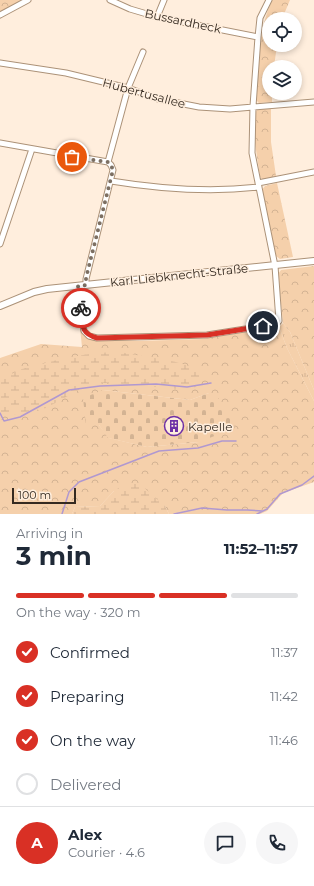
<!DOCTYPE html>
<meta charset="utf-8">
<style>
:root{--surface:#fff;--page:#f6f6f7;--text:#1f2937;--muted:#747a83;--line:#e0e1e3;--accent:#d93025}
body{margin:0;font-family:Montserrat,sans-serif;background:var(--page);color:var(--text);height:100vh;display:flex;flex-direction:column;font-size:15px;white-space:nowrap}
*{box-sizing:border-box;margin:0}
p{font-size:13px;color:var(--muted)}
.icon{flex:none;width:22px;height:22px;fill:none;stroke:currentColor;stroke-width:2;stroke-linecap:round;stroke-linejoin:round}
.map{position:relative;height:514px;overflow:hidden}
.side{display:flex;flex-direction:column;background:var(--surface);flex:1}
.side>*{flex:none}
.controls{position:absolute;left:262px;top:12px;display:grid;gap:8px}
.controls a{display:grid;place-items:center;width:40px;height:40px;border-radius:50%;background:var(--surface);box-shadow:0 2px 6px #0003;font-size:20px}
.scale{position:absolute;left:12px;bottom:10px;width:64px;box-sizing:border-box;padding-left:4px;border:2px solid #352a20;border-top:0;font-size:11px;line-height:14px;white-space:nowrap;color:#352a20;-webkit-text-stroke:3px #fed;paint-order:stroke}
.pin{position:absolute;display:grid;place-items:center;width:34px;height:34px;color:#fff;margin:-17px;border:2px solid #fff;border-radius:50%;box-shadow:0 1px 4px #0007}
.courier{position:absolute;display:grid;place-items:center;width:40px;height:40px;margin:-20px;border:3px solid #d93025;border-radius:50%;background:#fff;color:#222;box-shadow:0 1px 5px #0007}
.overview em{font-style:normal;font-weight:700}
.overview div{display:flex;flex-direction:column-reverse}
.overview{display:flex;align-items:center;justify-content:space-between;height:68px;padding:0 16px}
h1{font-size:26px;font-weight:700;line-height:30px}
.bar{display:grid;grid-template-columns:repeat(4,1fr);gap:6px 4px;align-content:center;height:48px;padding:0 16px}
.bar i{height:5px;border-radius:3px;background:var(--line)}
.bar .on{background:var(--accent)}
.bar p{grid-column:span 4}
.line{display:flex;align-items:center;gap:10px;padding:0 16px;border-top:1px solid var(--line)}
.line div{flex:1}
.round{display:grid;place-items:center;flex:none;width:42px;height:42px;border-radius:21px;background:var(--page)}
ol{padding:0 16px;list-style:none}
li{display:flex;align-items:center;gap:12px;height:44px}
li p{margin-inline-start:auto}
li .icon{padding:4px;border-radius:50%;background:var(--accent);color:#fff;stroke-width:4}
li:last-child{color:var(--muted)}
li i{width:22px;height:22px;border:2px solid var(--line);border-radius:50%}
.map>svg:first-child{display:block}
.grass{fill:url(#grass-tufts)}
.forest{fill:url(#forest-crowns);fill-rule:evenodd}
.wetland{fill:url(#wetland-marsh)}
.cemetery{fill:url(#cemetery-stones)}
.lines{fill:none;stroke-linecap:round;stroke-linejoin:round}
.stream{stroke:#b098d0;stroke-width:1.5}
.minor-casing{stroke:#ac9278;stroke-width:7}
.tertiary-casing{stroke:#ac9278;stroke-width:8}
.minor{stroke:#fff;stroke-width:5}
.tertiary{stroke:#fff;stroke-width:6}
.done{stroke:#7c6f62;stroke-width:4;stroke-dasharray:0 7.2}
.route{stroke:#d93025;stroke-width:5}
.labels{text-anchor:middle;dominant-baseline:central;stroke-width:3;stroke-linejoin:round;paint-order:stroke}
.street-label{font-size:12px;fill:#352a20;stroke:#fed}
.poi-label{font-size:12px;fill:#352a20;stroke:#fed;text-anchor:start}
</style>
<div class="map">
<svg width="314" height="514" viewBox="0 0 314 514">
<defs>
<pattern id="grass-tufts" width="24" height="20" patternUnits="userSpaceOnUse"><rect width="24" height="20" fill="#f5d0ab"/><path d="M3 7l-1-3M5 7V3M7 7l1-3M15 17l-1-3M17 17v-4M19 17l1-3" fill="none" stroke="#d3b393"/></pattern>
<pattern id="forest-crowns" width="20" height="18" patternUnits="userSpaceOnUse"><rect width="20" height="18" fill="#f5d0ab"/><path d="M2 6a3 3 0 1 1 6 0M12 15a3 3 0 1 1 6 0" fill="none" stroke="#d3b393"/></pattern>
<pattern id="wetland-marsh" width="20" height="14" patternUnits="userSpaceOnUse"><rect width="20" height="14" fill="#f5d0ab"/><path d="M1 5h8M5 5V1M11 12h8M15 12V8" fill="none" stroke="#d3b393"/></pattern>
<pattern id="cemetery-stones" width="16" height="16" patternUnits="userSpaceOnUse"><rect width="16" height="16" fill="#f5d0ab"/><path d="M2 7V4a2 2 0 0 1 4 0v3zM10 15v-3a2 2 0 0 1 4 0v3z" fill="#d3b393"/></pattern>
</defs>
<rect width="100%" height="100%" fill="#fed"/>
<path class="grass" d="M 283,323 L 290,332 L 314,390 L 314,401 L 287,348 L 279,327 Z"/>
<path class="forest" d="M 0,0 L 24,0 L 0,13 Z
M 272,0 L 290,0 L 282,19 L 269,19 L 269,45 L 277,45 L 274,67 L 269,67 L 269,93 L 272,93 L 272,102 L 259,103 L 256,100 C 258,67 258,31 272,0 Z
M 271,108 L 271,142 L 276,176 L 263,180 L 260,177 L 255,143 L 255,113 L 258,109 Z
M 277,183 L 293,257 L 280,259 L 276,256 L 262,190 L 265,186 Z
M 314,266 L 314,390 L 290,332 L 283,323 L 278,274 L 281,270 Z
M 279,327 L 287,348 L 314,401 L 314,482 L 283,493 L 267,511 L 260,514 L 169,514 L 165,506 L 114,491 L 100,506 L 75,507 L 72,514 L 0,514 L 0,358 L 41,344 L 82,347 L 80,328 L 84,336 L 90,339 L 138,341 L 203,339 ZM 103,390 L 190,400 L 209,393 L 199,442 L 147,447 L 109,438 L 99,425 Z"/>
<path class="wetland" d="M 119,352 L 172,361 L 186,365 L 201,373 L 202,379 L 199,385 L 191,389 L 178,389 L 114,383 L 100,383 L 86,386 L 46,408 L 17,414 L 3,415 L 0,412 L 0,381 L 18,370 L 61,359 L 94,353 Z
M 126,483 L 140,484 L 165,506 L 169,514 L 72,514 L 75,507 L 100,506 L 114,491 Z"/>
<path class="cemetery" d="M 103,390 L 190,400 L 209,393 L 213,393 L 219,399 L 235,428 L 199,442 L 147,447 L 108,438 L 99,425 L 86,425 L 83,398 Z"/>
<g class="lines">
<path class="stream" d="M 0,413 L 4,421 L 20,417 L 69,390 L 100,386 L 156,384 L 187,387 L 211,383
M 62,514 L 69,492 L 79,482 L 159,451 L 198,448 L 222,441 L 236,441
M 174,514 L 202,508 L 227,510 L 247,510 L 263,511
M 257,514 L 267,509 L 280,494 L 302,485 L 314,476"/>
<defs>
<path id="minor" d="M 110,0 L 130,9 L 157,17 L 258,37
M 0,15 L 28,0
M 157,17 L 164,0
M 0,63 L 66,73 L 128,88 L 158,99 L 199,107 L 230,109 L 314,102
M 0,143 L 108,162
M 111,181 C 160,189 209,193 259,187
M 258,183 L 314,172
M 0,244 L 32,149
M 86,285 L 86,279 L 113,170 L 111,165 L 108,162 L 128,88 L 143,52
M 78,286 L 84,331 L 89,336 L 97,338 L 207,335 L 276,324 L 279,321 L 275,266 L 252,153 L 253,106 L 258,37 L 260,18 L 269,0"/>
<path id="tertiary" d="M 0,306 L 34,292 L 47,289 L 314,261"/>
</defs>
<use href="#minor" class="minor-casing"/>
<use href="#tertiary" class="tertiary-casing"/>
<use href="#minor" class="minor"/>
<use href="#tertiary" class="tertiary"/>
</g>
<g class="lines">
<path class="done" d="M 72,157 L 108,162 L 111,165 L 113,170 L 86,278 L 86,285 L 78,286 L 81,308"/>
<path class="route" d="M 81,308 C 83,323 79,333 97,338 L 207,335 L 263,326"/>
</g>
<defs>
<symbol id="building-ring" viewBox="-11 -11 22 22"><circle r="9.5" fill="#fed" stroke="#6e30a6" stroke-width="1.5"/><path d="M-4-6H4V6H1V3H-1V6H-4ZM-2.5-4.3h1.7v1.8h-1.7ZM.8-4.3h1.7v1.8H.8ZM-2.5-1h1.7V.8h-1.7ZM.8-1h1.7V.8H.8Z" fill="#6e30a6"/></symbol>
</defs>
<g fill-rule="evenodd">
<use href="#building-ring" x="163" y="415" width="22" height="22"/>
</g>
<g class="labels">
<g class="street-label">
<text transform="translate(183 21) rotate(12)">Bussardheck</text>
<text transform="translate(144 93) rotate(15)">Hubertusallee</text>
<text transform="translate(179 275) rotate(-6)">Karl-Liebknecht-Straße</text>
</g>
<g class="poi-label">
<text x="188" y="426">Kapelle</text>
</g>
</g>
</svg>
<div class="controls">
<a><svg class="icon" aria-label="locate" viewBox="0 0 24 24"><circle cx="12" cy="12" r="6"/><path d="M12 2v4M12 18v4M2 12h4M18 12h4"/></svg></a>
<a><svg class="icon" aria-label="layers" viewBox="0 0 24 24"><path d="M12 4l9 5-9 5-9-5zM3 14l9 5 9-5"/></svg></a>
</div>
<div class="scale">100 m</div>
<div class="pin" style="left:72px;top:157px;background:#ea580c"><svg class="icon" aria-label="bag" viewBox="0 0 24 24"><path d="M5 8h14l-1 12H6zM9 8a3 3 0 0 1 6 0"/></svg></div>
<div class="pin" style="left:263px;top:326px;background:#1f2937"><svg class="icon" aria-label="home" viewBox="0 0 24 24"><path d="M3 11l9-7 9 7M6 9v11h12V9"/></svg></div>
<div class="courier" style="left:81px;top:308px"><svg class="icon" aria-label="bike" viewBox="0 0 24 24"><circle cx="6" cy="16" r="4"/><circle cx="18" cy="16" r="4"/><path d="M6 16l4-8h5l3 8M10 8l3 8H6M13 5h3"/></svg></div>
</div>
<section class="side">
<div class="overview"><div><h1>3 min</h1><p>Arriving in</p></div><em>11:52–11:57</em></div>
<div class="bar"><i class="on"></i><i class="on"></i><i class="on"></i><i></i><p>On the way · 320 m</p></div>
<ol>
<li><svg class="icon" aria-label="check" viewBox="0 0 24 24"><path d="M5 12l5 5 9-10"/></svg>Confirmed<p>11:37</p></li>
<li><svg class="icon" aria-label="check" viewBox="0 0 24 24"><path d="M5 12l5 5 9-10"/></svg>Preparing<p>11:42</p></li>
<li><svg class="icon" aria-label="check" viewBox="0 0 24 24"><path d="M5 12l5 5 9-10"/></svg>On the way<p>11:46</p></li>
<li><i></i>Delivered</li>
</ol>
<div class="line" style="height:72px"><b class="round" style="background:var(--accent);color:#fff">A</b><div><b>Alex</b><p>Courier · 4.6</p></div><a class="round"><svg class="icon" aria-label="chat" viewBox="0 0 24 24"><path d="M4 5h16v11H9l-5 4z"/></svg></a><a class="round"><svg class="icon" aria-label="phone" viewBox="0 0 24 24"><path d="M5 4h4l2 5-3 2q2 4 5 5l2-3 5 2v4C11 20 4 13 5 4z"/></svg></a></div>
</section>
